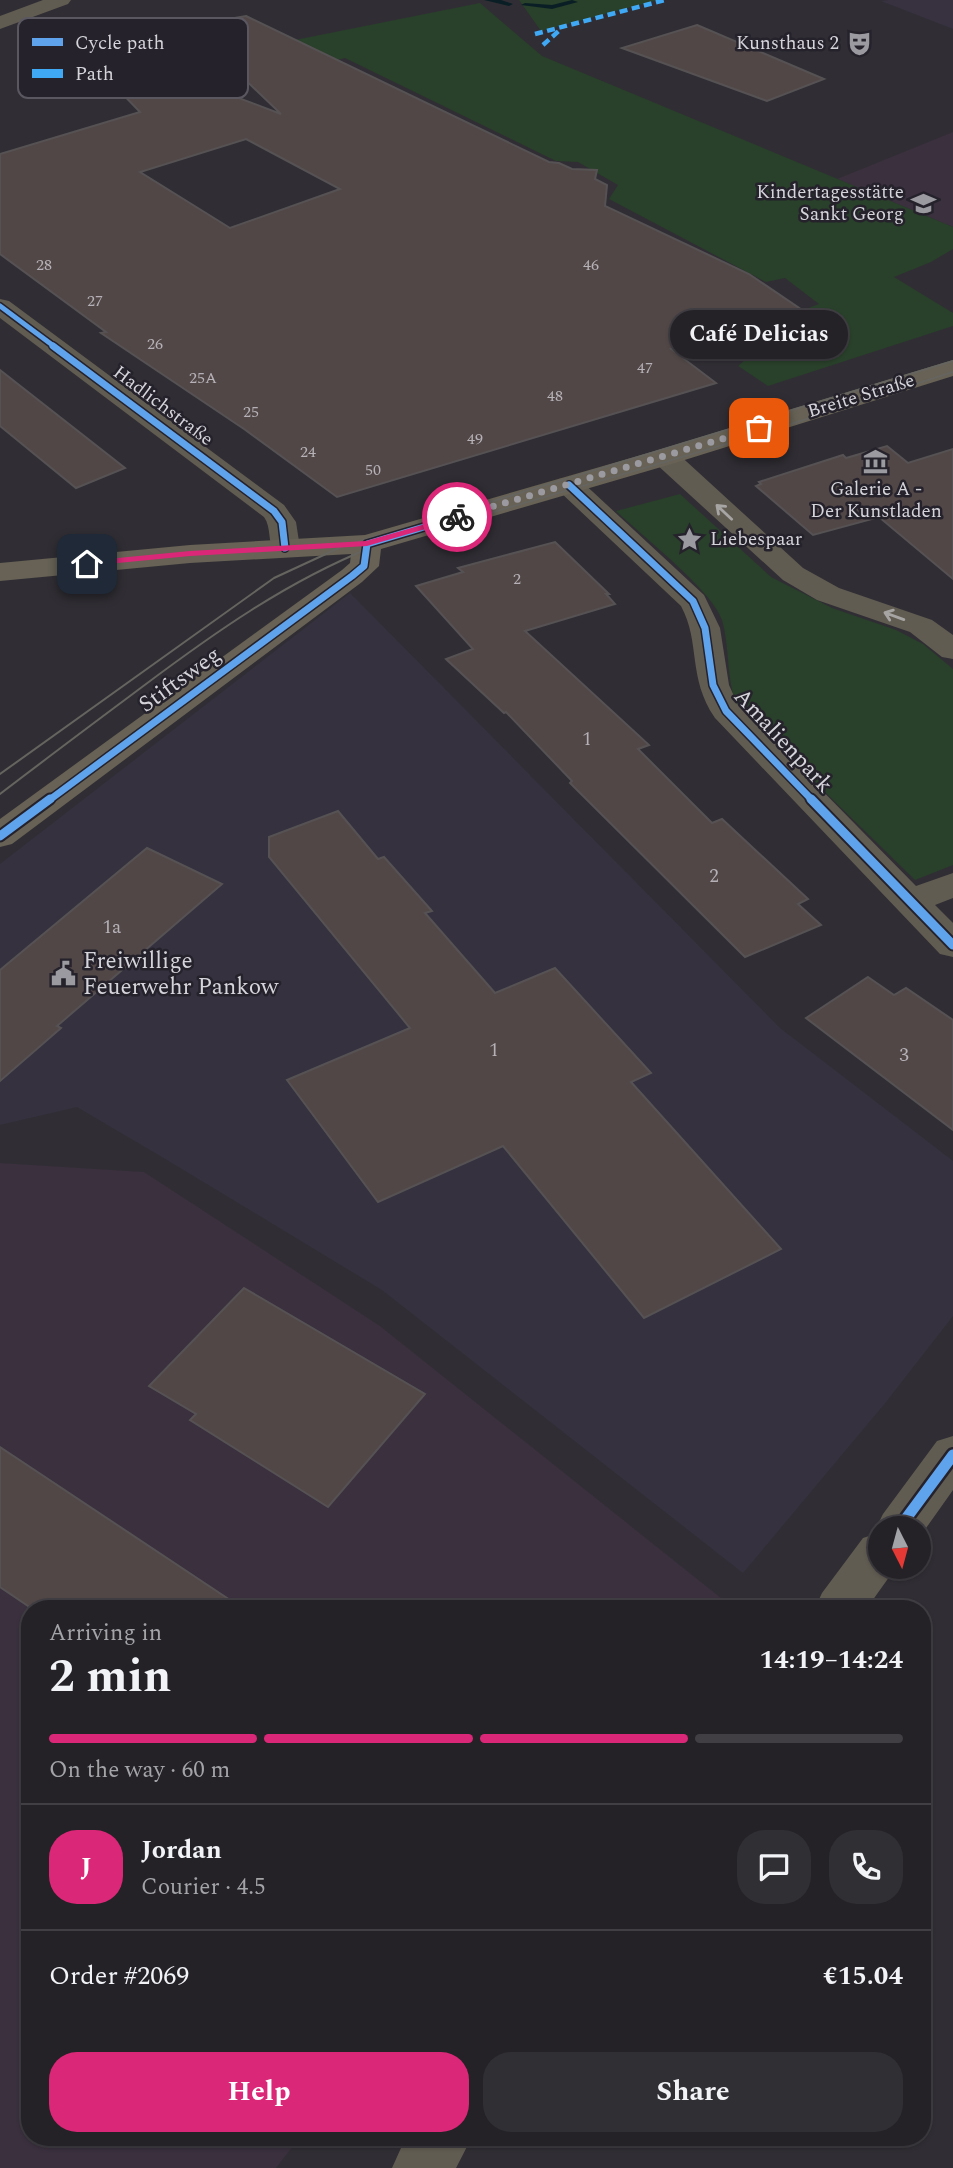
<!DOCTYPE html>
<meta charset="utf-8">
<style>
:root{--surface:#242227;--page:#302f33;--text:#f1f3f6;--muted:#a3a4a7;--line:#413f44;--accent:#db2777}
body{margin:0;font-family:Spectral,serif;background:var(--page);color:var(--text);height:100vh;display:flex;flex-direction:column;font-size:26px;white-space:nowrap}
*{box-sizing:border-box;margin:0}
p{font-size:23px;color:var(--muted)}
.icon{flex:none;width:38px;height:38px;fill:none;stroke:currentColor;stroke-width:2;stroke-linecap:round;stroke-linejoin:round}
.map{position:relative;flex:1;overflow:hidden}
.sheet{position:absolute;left:21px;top:1600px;width:910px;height:546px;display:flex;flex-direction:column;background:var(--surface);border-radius:28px;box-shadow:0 2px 5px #0004,0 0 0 2px var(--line)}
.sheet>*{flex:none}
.needle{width:46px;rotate:174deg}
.controls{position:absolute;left:868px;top:1516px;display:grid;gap:14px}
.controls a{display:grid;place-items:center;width:63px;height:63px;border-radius:50%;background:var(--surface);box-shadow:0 2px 5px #0004,0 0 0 2px var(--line);font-size:35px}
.pin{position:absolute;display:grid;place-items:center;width:60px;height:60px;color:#fff;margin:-30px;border-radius:14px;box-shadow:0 4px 10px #0006}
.courier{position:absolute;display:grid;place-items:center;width:70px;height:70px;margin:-35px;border:5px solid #db2777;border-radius:50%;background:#fff;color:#222;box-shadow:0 2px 9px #0007}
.bubble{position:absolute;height:49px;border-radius:24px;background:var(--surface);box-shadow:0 2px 5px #0004,0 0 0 2px var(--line);font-size:23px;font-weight:700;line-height:49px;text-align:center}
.summary em{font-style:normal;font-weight:700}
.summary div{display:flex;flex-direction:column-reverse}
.summary{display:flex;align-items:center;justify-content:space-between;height:119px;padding:0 28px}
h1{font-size:46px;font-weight:700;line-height:52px}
.bar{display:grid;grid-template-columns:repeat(4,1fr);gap:10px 7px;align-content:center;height:84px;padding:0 28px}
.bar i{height:9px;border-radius:5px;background:var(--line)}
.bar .active{background:var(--accent)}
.bar p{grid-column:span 4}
.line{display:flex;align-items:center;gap:18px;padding:0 28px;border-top:2px solid var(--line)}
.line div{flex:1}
.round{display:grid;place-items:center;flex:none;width:74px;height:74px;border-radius:28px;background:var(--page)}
.cta{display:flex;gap:14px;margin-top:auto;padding:14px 28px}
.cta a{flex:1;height:80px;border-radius:28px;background:var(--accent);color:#fff;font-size:28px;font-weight:700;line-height:80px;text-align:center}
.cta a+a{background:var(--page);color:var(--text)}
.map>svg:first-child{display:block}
.built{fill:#35313f}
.industrial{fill:#373140}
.education{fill:#3a303e}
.green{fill:#29402a}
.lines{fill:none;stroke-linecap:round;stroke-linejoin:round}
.stream{fill:#091f25;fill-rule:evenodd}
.building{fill:#514747;stroke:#565254;stroke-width:2;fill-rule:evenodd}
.street{fill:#615c52;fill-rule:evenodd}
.secondary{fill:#676255;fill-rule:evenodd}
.tram{stroke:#66645f;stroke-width:2}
.quiet{stroke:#3fa9f5;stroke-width:4.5;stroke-dasharray:8 4.5;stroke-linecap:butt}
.cycleway-far3-casing{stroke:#25222c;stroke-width:8}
.cycleway-far2-casing{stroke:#25222c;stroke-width:10}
.cycleway-far1-casing{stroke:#25222c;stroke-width:13}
.cycleway-casing{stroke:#25222c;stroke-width:16}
.cycleway-far3{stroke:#60a3ed;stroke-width:5}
.cycleway-far2{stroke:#60a3ed;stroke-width:7}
.cycleway-far1{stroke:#60a3ed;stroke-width:9}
.cycleway{stroke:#60a3ed;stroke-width:11}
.oneway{stroke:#a7a4a4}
.route{fill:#db2777}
.done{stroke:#9c9aa1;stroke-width:7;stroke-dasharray:0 12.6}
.labels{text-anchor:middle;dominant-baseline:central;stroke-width:5;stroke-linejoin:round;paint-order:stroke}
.far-number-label{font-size:16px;fill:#b5b1b6}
.far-poi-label{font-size:19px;fill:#d6d4db;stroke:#25222c;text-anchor:end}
.far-street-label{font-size:19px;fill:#d6d4db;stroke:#25222c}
.number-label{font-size:19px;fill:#b5b1b6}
.street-label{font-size:23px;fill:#d6d4db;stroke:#25222c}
.poi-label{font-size:23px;fill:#d6d4db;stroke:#25222c;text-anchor:start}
.key{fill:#25222c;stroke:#5a5761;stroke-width:2}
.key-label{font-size:19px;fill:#d6d4db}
</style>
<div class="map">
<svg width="953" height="2168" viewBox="0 0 953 2168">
<rect width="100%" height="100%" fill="#302e34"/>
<path class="built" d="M 350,593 L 780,1028 L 953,1161 L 953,1316 L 886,1402 L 743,1573 L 382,1290 L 162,1157 L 77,1107 L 0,1125 L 0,864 Z"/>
<path class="industrial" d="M 888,0 L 953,0 L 953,29 L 881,1 Z"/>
<path class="education" d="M 953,132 L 953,227 L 837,179 Z
M 0,1163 L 144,1172 L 380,1326 L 726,1602 L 721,1608 L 30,1608 L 30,2137 L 300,2137 L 276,2168 L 0,2168 Z"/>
<path class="green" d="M 519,0 L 658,0 L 541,31 Z
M 480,3 L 542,56 L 953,227 L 953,249 L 931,262 L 894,277 L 953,313 L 953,326 L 768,386 L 738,366 L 763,345 L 750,330 L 819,304 L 785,278 L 766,282 L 609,199 L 618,185 L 578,162 L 556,161 L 345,58 L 312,66 L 275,44 Z
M 680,494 L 771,577 L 832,608 L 896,630 L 923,644 L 953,669 L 953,865 L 915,880 L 737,706 C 726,678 730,648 722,620 C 713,591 640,534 616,511 Z"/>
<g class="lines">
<path class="stream" d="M 484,0 L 501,0 L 513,4 L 509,6 Z
M 572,0 L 578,2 L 552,9 L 521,5 L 525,3 L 552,5 Z"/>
</g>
<path class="building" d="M 246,16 L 549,162 L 559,163 L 572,169 L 597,170 L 595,179 L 607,185 L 605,206 L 749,274 L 802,310 L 671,349 L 716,383 L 337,497 L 244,429 L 101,333 L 106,332 L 0,254 L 0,154 L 140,112 L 62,31 L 281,114 L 189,26 ZM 246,139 L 340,189 L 230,228 L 140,172 Z
M 697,25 L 824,79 L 767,101 L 622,48 Z
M 0,370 L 125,468 L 76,488 L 0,426 Z
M 887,446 L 908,463 L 953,449 L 953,579 L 879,517 L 813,535 L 756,486 L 761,484 L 759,482 L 843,455 L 846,458 Z
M 555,542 L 609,594 L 606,594 L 615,604 L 525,631 L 649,745 L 638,749 L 712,823 L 722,819 L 808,899 L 798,904 L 821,925 L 745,957 L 570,783 L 572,781 L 506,712 L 504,713 L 446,659 L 473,649 L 416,586 L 463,572 L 458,568 Z
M 338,811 L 378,859 L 384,857 L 432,911 L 425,913 L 495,993 L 555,968 L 651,1073 L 631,1082 L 781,1249 L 644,1318 L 503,1146 L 378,1202 L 287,1080 L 410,1028 L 269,857 L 269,837 Z
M 147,848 L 222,884 L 57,1026 L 61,1028 L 0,1081 L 0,970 Z
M 868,977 L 894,995 L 906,988 L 953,1020 L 953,1130 L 806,1018 Z
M 244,1288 L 425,1394 L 328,1507 L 190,1420 L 196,1414 L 149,1386 Z
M 0,1447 L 242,1608 L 31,1608 L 0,1587 Z"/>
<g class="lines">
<path class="street" d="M 43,0 L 71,0 L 68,4 L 0,29 L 0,16 Z
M 0,299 L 9,301 L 284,505 L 296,522 L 300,548 L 295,554 L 285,557 L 275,554 C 267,543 272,528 264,517 L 0,318 Z
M 665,449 L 675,451 L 803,568 L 839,588 L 932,620 L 953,635 L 953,659 L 942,657 L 910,632 L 817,600 L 783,580 L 655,463 L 651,457 L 655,451 Z
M 569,477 L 579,479 L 704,595 L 720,628 L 729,685 L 738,705 L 916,886 L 953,873 L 953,898 L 935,905 L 953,923 L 953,957 L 940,954 L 715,718 C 687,677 701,643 681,606 L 559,491 L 555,485 L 559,479 Z
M 953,1436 L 953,1490 L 919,1538 L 919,1528 L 880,1528 L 880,1566 L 897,1566 L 867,1608 L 815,1608 L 822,1593 L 863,1538 L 878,1533 L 876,1528 L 883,1514 L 937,1441 Z
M 409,2137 L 472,2137 L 456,2168 L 392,2168 L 401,2148 Z"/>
<path class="secondary" d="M 953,360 L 953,376 L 675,463 L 381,549 L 379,566 L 362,582 L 12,844 L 0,847 L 0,819 L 342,570 L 350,563 L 351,554 L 190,563 L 0,581 L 0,563 L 190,545 L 365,535 L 655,451 Z"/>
<path class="tram" d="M 480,505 L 953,361
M 0,774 L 274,578 L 341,547 L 379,535
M 0,794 C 47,758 94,723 142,687 C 214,633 286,582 370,548 L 757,435 L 953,372"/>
<path class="quiet" d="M 535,34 L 665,0
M 543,45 L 561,29"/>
<defs>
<path id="cycleway-far3" d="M 0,306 L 55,347"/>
<path id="cycleway-far2" d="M 53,346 L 274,511 L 282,522 L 285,548
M 569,485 L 693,601 L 705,628 L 713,685 L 726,711 L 813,801
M 48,801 L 352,576 L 364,566 L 367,544 L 478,511"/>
<path id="cycleway-far1" d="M 811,799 L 953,945
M 0,836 L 50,799"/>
<path id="cycleway" d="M 899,1528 L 953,1455"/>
</defs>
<use href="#cycleway-far3" class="cycleway-far3-casing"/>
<use href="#cycleway-far2" class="cycleway-far2-casing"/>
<use href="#cycleway-far1" class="cycleway-far1-casing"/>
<use href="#cycleway" class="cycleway-casing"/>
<use href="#cycleway-far3" class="cycleway-far3"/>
<use href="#cycleway-far2" class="cycleway-far2"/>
<use href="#cycleway-far1" class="cycleway-far1"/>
<use href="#cycleway" class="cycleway"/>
</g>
<defs><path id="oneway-shaft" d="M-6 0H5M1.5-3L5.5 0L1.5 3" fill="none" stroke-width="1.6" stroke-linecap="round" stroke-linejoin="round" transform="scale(1.75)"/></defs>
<g class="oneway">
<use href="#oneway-shaft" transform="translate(724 512) rotate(-137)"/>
<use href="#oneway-shaft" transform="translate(894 616) rotate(-160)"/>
</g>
<path class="route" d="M 457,515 L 460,519 L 367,546 L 190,556 L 87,566 L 83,564 L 87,561 L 190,551 L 366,541 Z"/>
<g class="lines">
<path class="done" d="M 457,517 L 759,428"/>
</g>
<defs>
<symbol id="theatre-bare" viewBox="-9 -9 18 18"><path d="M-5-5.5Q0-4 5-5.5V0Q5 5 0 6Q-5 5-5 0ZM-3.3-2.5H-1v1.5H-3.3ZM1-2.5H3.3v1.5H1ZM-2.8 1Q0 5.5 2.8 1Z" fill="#9c9aa1" stroke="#25222c" stroke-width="2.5" paint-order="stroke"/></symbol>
<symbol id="school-bare" viewBox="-9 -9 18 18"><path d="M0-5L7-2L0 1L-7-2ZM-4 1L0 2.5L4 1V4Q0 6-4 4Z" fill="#9c9aa1" stroke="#25222c" stroke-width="2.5" paint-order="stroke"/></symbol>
<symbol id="museum-bare" viewBox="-9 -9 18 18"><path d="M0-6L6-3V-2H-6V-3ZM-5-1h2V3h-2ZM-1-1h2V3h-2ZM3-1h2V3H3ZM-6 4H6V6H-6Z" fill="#9c9aa1" stroke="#25222c" stroke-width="2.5" paint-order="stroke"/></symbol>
<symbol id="sight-bare" viewBox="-9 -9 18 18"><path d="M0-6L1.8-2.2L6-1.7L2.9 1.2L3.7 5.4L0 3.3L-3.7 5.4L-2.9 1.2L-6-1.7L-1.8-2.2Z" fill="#9c9aa1" stroke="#25222c" stroke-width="2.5" paint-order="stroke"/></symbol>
<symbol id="civic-bare" viewBox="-9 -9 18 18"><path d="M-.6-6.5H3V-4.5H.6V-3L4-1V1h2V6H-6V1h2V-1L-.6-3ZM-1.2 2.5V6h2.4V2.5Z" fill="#9c9aa1" stroke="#25222c" stroke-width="2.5" paint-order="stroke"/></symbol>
</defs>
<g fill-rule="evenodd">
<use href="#theatre-bare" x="842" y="26" width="35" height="35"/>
<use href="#school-bare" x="906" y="186" width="35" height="35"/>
<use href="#museum-bare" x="858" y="444" width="35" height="35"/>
<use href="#sight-bare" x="672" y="522" width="35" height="35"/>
<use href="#civic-bare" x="46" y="956" width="35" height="35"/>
</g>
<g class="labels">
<g class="far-number-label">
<text x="44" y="265">28</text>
<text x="591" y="265">46</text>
<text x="95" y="301">27</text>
<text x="155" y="344">26</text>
<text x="645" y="368">47</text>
<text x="203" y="378">25A</text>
<text x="555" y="396">48</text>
<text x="251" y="412">25</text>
<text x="475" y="439">49</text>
<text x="308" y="452">24</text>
<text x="373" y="470">50</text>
<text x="517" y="579">2</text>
</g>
<g class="far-poi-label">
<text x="839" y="43">Kunsthaus 2</text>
<text x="904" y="192">Kindertagesstätte<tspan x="904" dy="22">Sankt Georg</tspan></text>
<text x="876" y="489" text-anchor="middle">Galerie A -<tspan x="876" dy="22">Der Kunstladen</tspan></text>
<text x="710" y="539" text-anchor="start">Liebespaar</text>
</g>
<g class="far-street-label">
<text transform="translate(861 396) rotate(-17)">Breite Straße</text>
<text transform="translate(163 406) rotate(37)">Hadlichstraße</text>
</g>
<g class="number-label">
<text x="587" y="739">1</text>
<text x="714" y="876">2</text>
<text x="112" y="927">1a</text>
<text x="494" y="1050">1</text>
<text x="904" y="1055">3</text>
</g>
<g class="street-label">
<text transform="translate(180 680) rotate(-36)">Stiftsweg</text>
<text transform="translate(783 741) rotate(47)">Amalienpark</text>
</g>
<g class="poi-label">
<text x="83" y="961">Freiwillige<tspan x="83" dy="26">Feuerwehr Pankow</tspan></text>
</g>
</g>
<rect x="18" y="18" width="230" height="80" rx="10" class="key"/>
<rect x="32" y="38" width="31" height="8" fill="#60a3ed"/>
<rect x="32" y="69" width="31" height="9" fill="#3fa9f5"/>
<g class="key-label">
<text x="75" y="49">Cycle path</text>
<text x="75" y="80">Path</text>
</g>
</svg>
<div class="controls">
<a><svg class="needle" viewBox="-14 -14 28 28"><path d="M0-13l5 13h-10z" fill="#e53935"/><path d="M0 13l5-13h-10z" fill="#a3a4a7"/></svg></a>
</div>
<div class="pin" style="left:759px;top:428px;background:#ea580c"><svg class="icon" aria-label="bag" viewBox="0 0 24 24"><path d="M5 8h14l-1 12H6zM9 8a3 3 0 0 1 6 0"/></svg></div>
<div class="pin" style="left:87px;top:564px;background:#1f2937"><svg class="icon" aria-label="home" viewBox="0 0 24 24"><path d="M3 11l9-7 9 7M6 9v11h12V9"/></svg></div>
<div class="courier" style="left:457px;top:517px"><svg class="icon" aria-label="bike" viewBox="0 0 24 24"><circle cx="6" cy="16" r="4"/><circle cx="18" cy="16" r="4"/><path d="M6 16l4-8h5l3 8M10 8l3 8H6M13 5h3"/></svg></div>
<div class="bubble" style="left:670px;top:310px;width:178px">Café Delicias</div>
<section class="sheet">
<div class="summary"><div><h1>2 min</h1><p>Arriving in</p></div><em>14:19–14:24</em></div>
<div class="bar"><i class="active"></i><i class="active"></i><i class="active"></i><i></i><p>On the way · 60 m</p></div>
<div class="line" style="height:126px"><b class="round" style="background:var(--accent);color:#fff">J</b><div><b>Jordan</b><p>Courier · 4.5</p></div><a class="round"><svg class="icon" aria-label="chat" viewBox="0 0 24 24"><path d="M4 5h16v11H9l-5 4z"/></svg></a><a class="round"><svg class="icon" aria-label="phone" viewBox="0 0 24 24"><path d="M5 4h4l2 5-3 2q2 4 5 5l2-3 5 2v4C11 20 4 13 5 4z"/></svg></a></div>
<div class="line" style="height:91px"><div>Order #2069</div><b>€15.04</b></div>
<div class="cta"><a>Help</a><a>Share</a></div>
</section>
</div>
